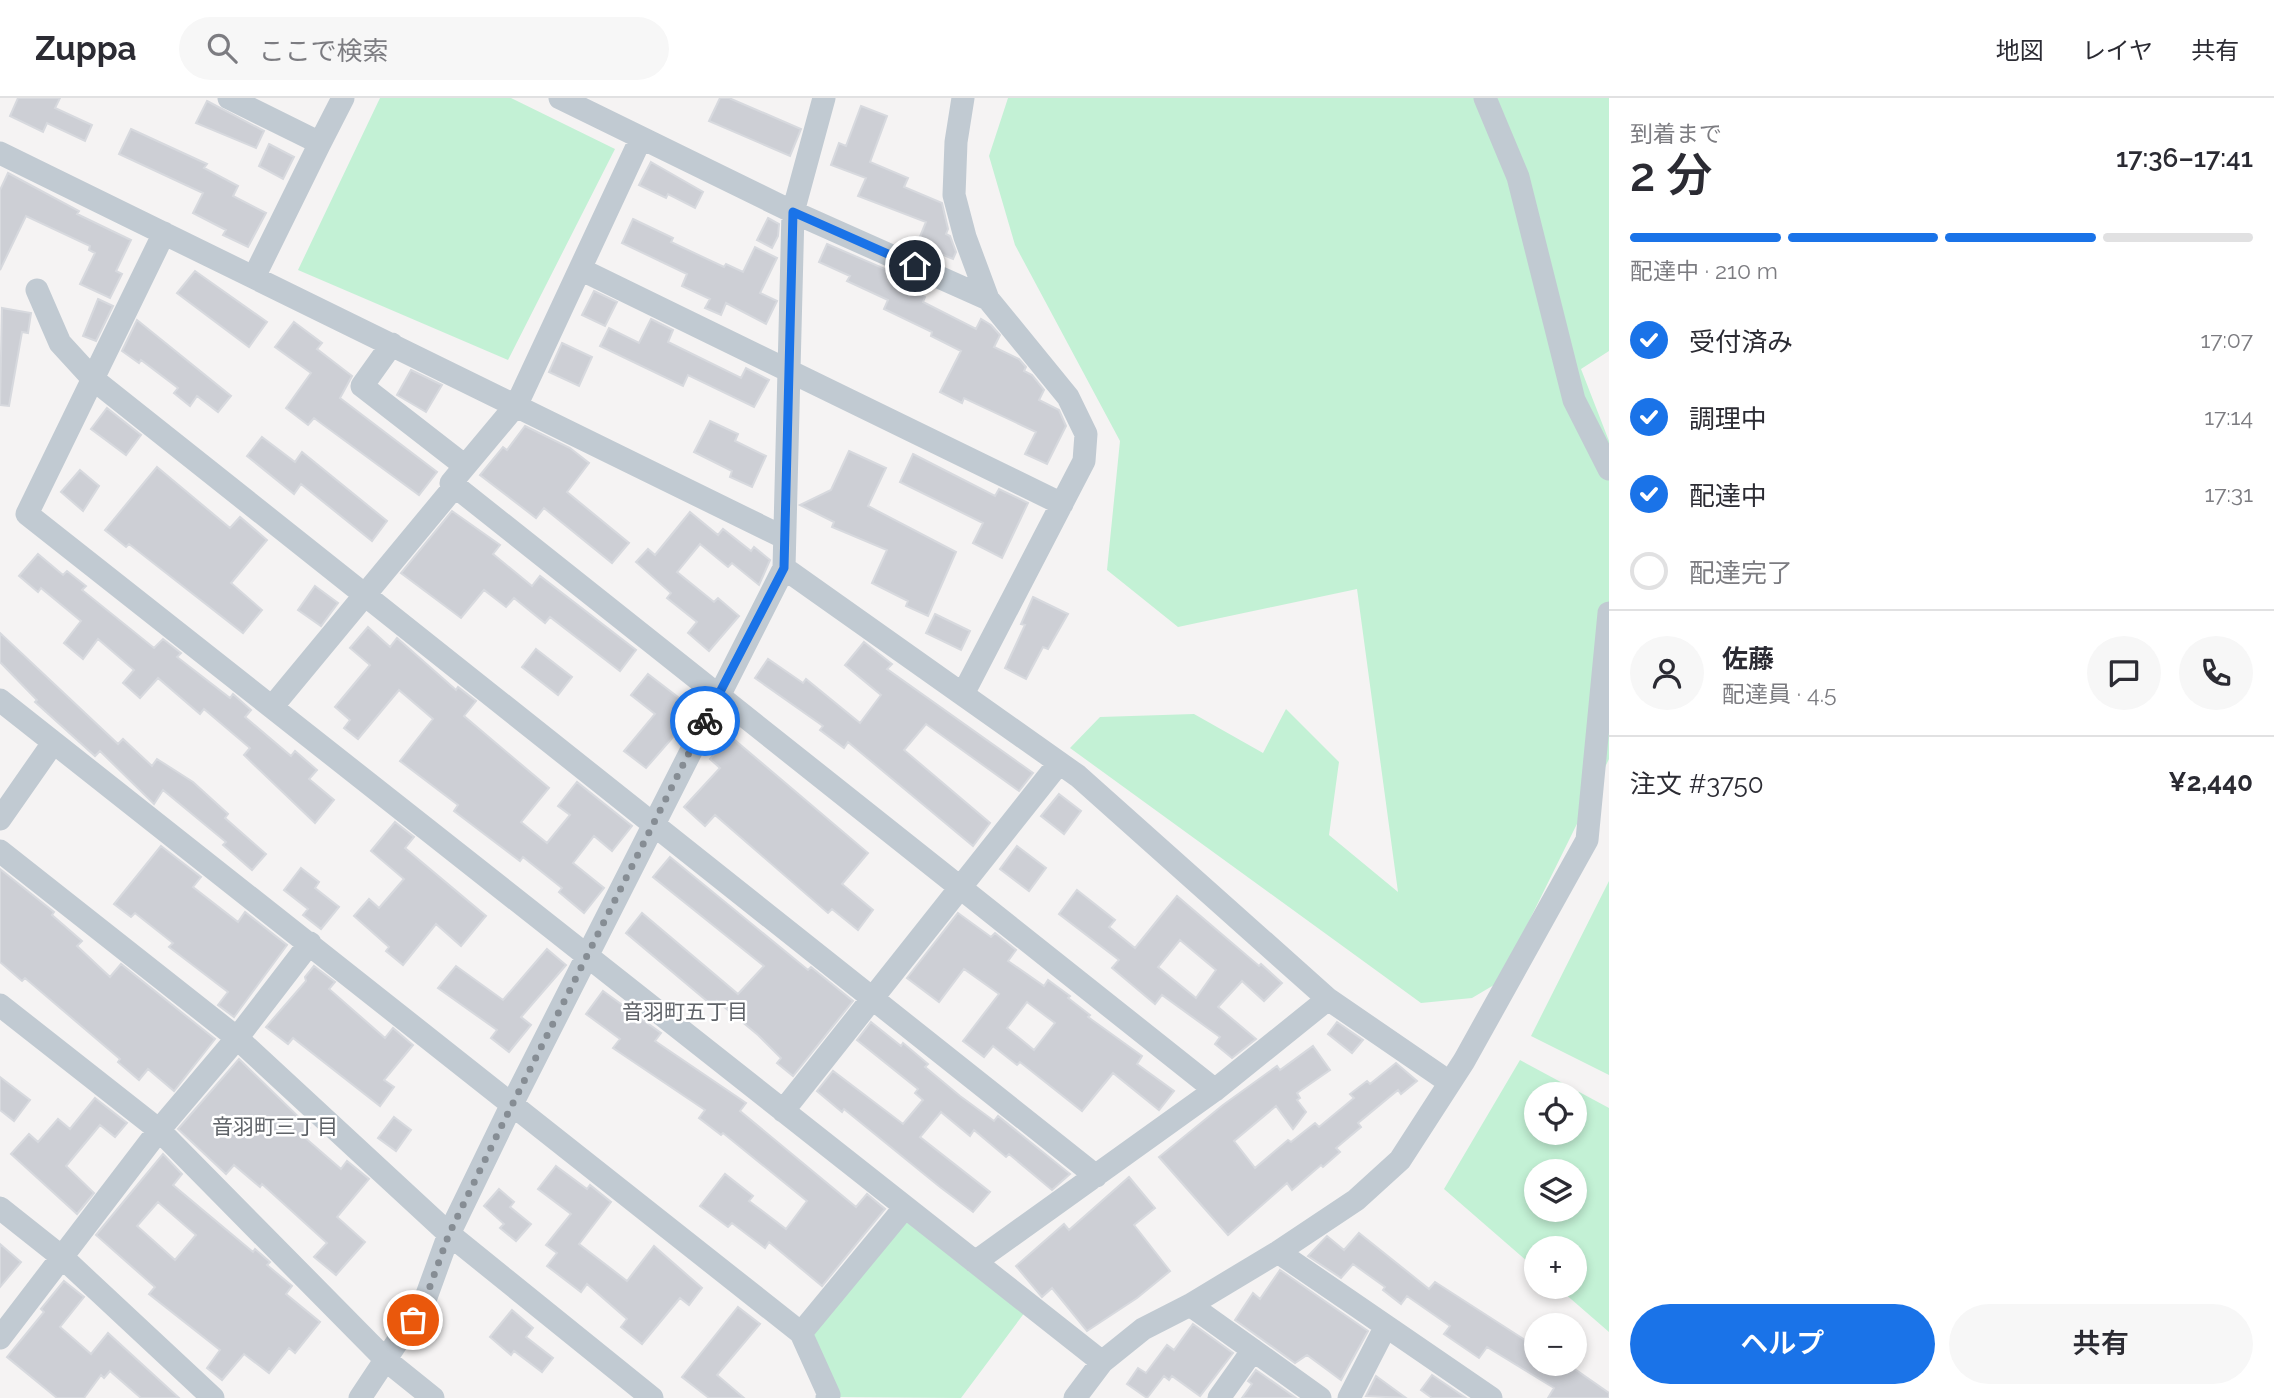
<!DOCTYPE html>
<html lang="ja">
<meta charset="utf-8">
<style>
:root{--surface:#fff;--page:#f7f7f7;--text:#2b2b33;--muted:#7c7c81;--line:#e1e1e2;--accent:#1a73e8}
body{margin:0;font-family:Raleway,"Noto Sans JP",sans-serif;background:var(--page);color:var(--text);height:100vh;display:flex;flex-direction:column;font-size:26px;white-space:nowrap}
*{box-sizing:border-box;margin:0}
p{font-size:23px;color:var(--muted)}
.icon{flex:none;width:38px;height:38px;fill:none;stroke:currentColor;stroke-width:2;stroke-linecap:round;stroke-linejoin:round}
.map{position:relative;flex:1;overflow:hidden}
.sheet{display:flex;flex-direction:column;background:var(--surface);width:665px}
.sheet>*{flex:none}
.buttons{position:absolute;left:1524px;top:984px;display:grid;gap:14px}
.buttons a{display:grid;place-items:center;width:63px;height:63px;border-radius:50%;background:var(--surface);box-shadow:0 4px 10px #0003;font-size:35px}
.pin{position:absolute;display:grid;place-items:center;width:60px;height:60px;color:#fff;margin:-30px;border:4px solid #fff;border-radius:50%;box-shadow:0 2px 7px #0007}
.courier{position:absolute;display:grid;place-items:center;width:70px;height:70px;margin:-35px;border:5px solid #1a73e8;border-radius:50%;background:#fff;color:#222;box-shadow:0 2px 9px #0007}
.head em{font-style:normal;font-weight:600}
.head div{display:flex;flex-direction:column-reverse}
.head{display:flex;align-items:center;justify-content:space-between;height:119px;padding:0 21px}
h1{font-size:46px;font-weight:600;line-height:52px}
.bar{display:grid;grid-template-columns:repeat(4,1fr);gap:10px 7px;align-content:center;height:84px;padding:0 21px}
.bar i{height:9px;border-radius:5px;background:var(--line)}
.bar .current{background:var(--accent)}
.bar p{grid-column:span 4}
.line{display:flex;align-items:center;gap:18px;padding:0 21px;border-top:2px solid var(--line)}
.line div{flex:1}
.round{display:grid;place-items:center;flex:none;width:74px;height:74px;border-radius:37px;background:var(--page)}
ol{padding:0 21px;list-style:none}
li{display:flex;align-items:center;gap:21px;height:77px}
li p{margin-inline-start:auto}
li .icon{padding:7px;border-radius:50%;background:var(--accent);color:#fff;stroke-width:4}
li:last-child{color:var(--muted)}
li i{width:38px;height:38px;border:4px solid var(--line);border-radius:50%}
.action{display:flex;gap:14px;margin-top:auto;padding:14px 21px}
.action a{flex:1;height:80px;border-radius:42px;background:var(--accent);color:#fff;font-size:28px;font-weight:600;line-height:80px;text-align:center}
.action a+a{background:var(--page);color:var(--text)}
header{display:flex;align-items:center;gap:42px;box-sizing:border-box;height:98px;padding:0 35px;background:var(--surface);border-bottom:2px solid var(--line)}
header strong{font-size:33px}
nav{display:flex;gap:38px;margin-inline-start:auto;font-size:24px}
.search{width:490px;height:63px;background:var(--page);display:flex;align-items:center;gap:18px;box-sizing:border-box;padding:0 24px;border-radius:38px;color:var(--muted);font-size:26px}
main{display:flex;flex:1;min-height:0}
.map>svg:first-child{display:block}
.green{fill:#c3f1d5;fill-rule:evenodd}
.building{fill:#cdcfd5;stroke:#d7d9de;stroke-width:2;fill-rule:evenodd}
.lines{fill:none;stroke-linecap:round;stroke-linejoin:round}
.street{stroke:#c1cad2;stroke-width:23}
.done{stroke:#868d94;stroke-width:7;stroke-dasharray:0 12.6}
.route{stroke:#1a73e8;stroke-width:9}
.labels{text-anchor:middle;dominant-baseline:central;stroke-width:5;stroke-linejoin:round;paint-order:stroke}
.neighbourhood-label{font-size:21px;fill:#5f6368;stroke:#fff}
</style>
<header>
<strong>Zuppa</strong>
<div class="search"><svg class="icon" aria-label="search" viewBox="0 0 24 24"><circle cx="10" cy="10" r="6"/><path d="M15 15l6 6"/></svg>ここで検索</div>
<nav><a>地図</a><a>レイヤ</a><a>共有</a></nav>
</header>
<main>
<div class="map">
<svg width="1609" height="1300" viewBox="0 0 1609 1300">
<rect width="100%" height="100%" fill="#f5f3f3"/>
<path class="green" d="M 380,0 L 511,0 L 615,51 L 508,262 L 298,172 Z
M 1008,0 L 1609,0 L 1609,253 L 1581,271 L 1609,343 L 1609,661 L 1499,884 L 1472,900 L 1421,905 L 1070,650 L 1100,619 L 1194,616 L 1263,655 L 1286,611 L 1339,664 L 1329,737 L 1398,794 L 1357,491 L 1178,529 L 1107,472 L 1120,343 L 1015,147 L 989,58 Z
M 1609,783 L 1609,977 L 1531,938 Z
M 1520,962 L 1609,1010 L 1609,1234 L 1556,1188 L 1575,1188 L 1575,1150 L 1536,1150 L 1536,1171 L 1444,1091 ZM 1536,996 L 1575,996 L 1575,1034 L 1536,1034 ZM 1536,1073 L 1575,1073 L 1575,1111 L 1536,1111 Z
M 909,1121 L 1025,1214 L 961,1300 L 840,1299 L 810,1239 Z"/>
<path class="building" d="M 18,0 L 60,0 L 55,10 L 92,27 L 85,43 L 47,25 L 43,34 L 10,18 Z
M 720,0 L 729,0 L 801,31 L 790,58 L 709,23 Z
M 207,3 L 264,33 L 256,50 L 196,25 Z
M 861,8 L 887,18 L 870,64 L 908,80 L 904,89 L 942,105 L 948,131 L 946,136 L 950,138 L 956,154 L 953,161 L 917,146 L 926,124 L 858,98 L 866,80 L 831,67 L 839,45 L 846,48 Z
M 131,31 L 207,66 L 204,70 L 238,88 L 233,98 L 266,115 L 248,149 L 223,137 L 226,132 L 193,115 L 203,95 L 119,56 Z
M 269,46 L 294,59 L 283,81 L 259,68 Z
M 651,64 L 703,94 L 695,110 L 668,96 L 666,100 L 639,87 Z
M 8,75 L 79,113 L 77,116 L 131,142 L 116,173 L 122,176 L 110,200 L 80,186 L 95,155 L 89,152 L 90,148 L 26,118 L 0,172 L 0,92 Z
M 768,120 L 779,126 L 778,138 L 772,150 L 757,142 Z
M 633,121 L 673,140 L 671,144 L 724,169 L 726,166 L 743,174 L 755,149 L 777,160 L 760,195 L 777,203 L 766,226 L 726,205 L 721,217 L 705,210 L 710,201 L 682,188 L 687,176 L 622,145 Z
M 827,146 L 892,174 L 889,182 L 925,199 L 923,204 L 976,231 L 981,221 L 991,227 L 1000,237 L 994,249 L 1019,261 L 1026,269 L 1024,273 L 1032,277 L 1044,292 L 1039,302 L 1059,312 L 1066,328 L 1047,366 L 1025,356 L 1036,334 L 964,300 L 962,305 L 940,294 L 961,253 L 931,238 L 932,234 L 884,211 L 888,202 L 847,183 L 850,178 L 819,164 Z
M 195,173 L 267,224 L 249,249 L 177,195 Z
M 594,193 L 617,204 L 605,228 L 582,217 Z
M 98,201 L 113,208 L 96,243 L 83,238 Z
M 2,210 L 31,215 L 28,235 L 22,234 L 9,308 L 0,307 Z
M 651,221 L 673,232 L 668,244 L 741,280 L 746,270 L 769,282 L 754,309 L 688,277 L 683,288 L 600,248 L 609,230 L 639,245 Z
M 137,222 L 231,298 L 218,314 L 197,298 L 190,308 L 174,295 L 178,290 L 141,262 L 139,265 L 122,253 Z
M 294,224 L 322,245 L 317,251 L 352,278 L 340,300 L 437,374 L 419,397 L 314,320 L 308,327 L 286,310 L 311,275 L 275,249 Z
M 562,245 L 592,259 L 579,288 L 549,274 Z
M 411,272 L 442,287 L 426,314 L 397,297 Z
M 107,310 L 141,337 L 126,357 L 91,331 Z
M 710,323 L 738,336 L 735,343 L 766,358 L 752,389 L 730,379 L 732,373 L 694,354 Z
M 525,328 L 570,350 L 589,365 L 567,394 L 629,445 L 612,465 L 544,410 L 536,420 L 480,377 L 503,349 L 507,352 Z
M 262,339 L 295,364 L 302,354 L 387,423 L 372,443 L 301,386 L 294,396 L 247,358 Z
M 849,353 L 886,370 L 868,408 L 956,454 L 928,518 L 906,508 L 908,503 L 872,485 L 887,452 L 832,429 L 834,424 L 800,407 L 831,392 Z
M 913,356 L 995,398 L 999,391 L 1028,405 L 1002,460 L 973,445 L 983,425 L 900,384 Z
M 157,369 L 230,430 L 240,419 L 267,442 L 231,485 L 262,512 L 243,535 L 129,446 L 126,449 L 105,432 Z
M 80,372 L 99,388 L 83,413 L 61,394 Z
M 452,413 L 500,447 L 493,456 L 532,488 L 540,478 L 636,552 L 620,573 L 550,519 L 545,525 L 514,500 L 506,509 L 484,492 L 461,520 L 401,475 Z
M 690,414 L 718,437 L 723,431 L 751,453 L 754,449 L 770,462 L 759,487 L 732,465 L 728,469 L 700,446 L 677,474 L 714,504 L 718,500 L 739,518 L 709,553 L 688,535 L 697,524 L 667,500 L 671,495 L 636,464 L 648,451 L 655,457 Z
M 38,456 L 63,477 L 67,473 L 86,488 L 82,492 L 154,550 L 163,541 L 181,555 L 177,559 L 230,600 L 233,596 L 251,612 L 245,619 L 291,658 L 295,653 L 317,672 L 309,681 L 334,702 L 315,725 L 244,657 L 250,650 L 204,611 L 200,616 L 158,580 L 140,600 L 123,585 L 134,572 L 98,541 L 83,561 L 64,545 L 81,523 L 41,490 L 38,494 L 19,478 Z
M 315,488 L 338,505 L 321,528 L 298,512 Z
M 1033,499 L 1068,516 L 1048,551 L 1043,549 L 1026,581 L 1005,570 L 1025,527 L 1021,526 Z
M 935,516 L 970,533 L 961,552 L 926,535 Z
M 368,529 L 390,549 L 397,540 L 456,592 L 458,589 L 476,603 L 464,618 L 549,690 L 521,724 L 547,745 L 570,717 L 558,708 L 577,684 L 632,728 L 612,753 L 594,738 L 573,765 L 604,790 L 584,815 L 559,794 L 562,790 L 523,759 L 520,763 L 454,713 L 458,707 L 400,663 L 433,621 L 399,592 L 358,641 L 344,630 L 350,622 L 335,609 L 370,567 L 350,550 Z
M 0,535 L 118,646 L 123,641 L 152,668 L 157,661 L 193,684 L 228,716 L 225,720 L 266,756 L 252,772 L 223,747 L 226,744 L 163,692 L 154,706 L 100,653 L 95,658 L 35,604 L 37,602 L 0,564 Z
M 864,544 L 892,566 L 887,571 L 1033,675 L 1019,693 L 926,626 L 904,652 L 990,725 L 973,748 L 848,644 L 844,650 L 820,632 L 823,628 L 755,580 L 768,561 L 803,585 L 806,581 L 860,625 L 881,597 L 845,567 Z
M 536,551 L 572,579 L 558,597 L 522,569 Z
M 648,576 L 696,613 L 646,670 L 624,653 L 655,616 L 631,597 Z
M 730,638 L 868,755 L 842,786 L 873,812 L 858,832 L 832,811 L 828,815 L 715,717 L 705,728 L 684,709 L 720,670 L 710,661 Z
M 1059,696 L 1081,713 L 1064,736 L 1041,718 Z
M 395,724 L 414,739 L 405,750 L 486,818 L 461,848 L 436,826 L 403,867 L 386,853 L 389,849 L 354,818 L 369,801 L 379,810 L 404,781 L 371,753 Z
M 161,748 L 201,779 L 193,789 L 238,824 L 245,814 L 287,847 L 234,919 L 218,907 L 228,894 L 169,849 L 173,845 L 135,815 L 131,819 L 114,806 Z
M 1017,748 L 1046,770 L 1029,793 L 1000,771 Z
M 670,759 L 808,872 L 811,869 L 853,903 L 793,978 L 777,965 L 781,960 L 758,937 L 717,903 L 713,908 L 626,835 L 642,815 L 738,896 L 764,868 L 653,779 Z
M 301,770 L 319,784 L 315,790 L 339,809 L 321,831 L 303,817 L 308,811 L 284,792 Z
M 0,771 L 54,814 L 52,817 L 82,843 L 77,848 L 110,879 L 121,866 L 215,941 L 174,993 L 148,971 L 139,982 L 118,964 L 120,961 L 25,880 L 22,883 L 0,864 Z
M 1077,792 L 1115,822 L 1109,829 L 1135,850 L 1177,798 L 1259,868 L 1261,866 L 1282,885 L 1264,903 L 1242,883 L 1218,909 L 1256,941 L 1232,960 L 1215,946 L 1220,939 L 1162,897 L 1155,906 L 1112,870 L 1119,862 L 1059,816 ZM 1180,842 L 1216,872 L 1196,900 L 1158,869 Z
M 958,815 L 991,839 L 995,835 L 1016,852 L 1008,863 L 1044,888 L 1048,882 L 1070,898 L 1068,900 L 1090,917 L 1088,919 L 1142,958 L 1137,966 L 1174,993 L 1159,1012 L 1113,975 L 1082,1013 L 1020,964 L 1017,967 L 993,948 L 984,959 L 963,943 L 999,896 L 964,871 L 939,904 L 907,880 ZM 1027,904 L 1055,925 L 1034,952 L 1007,930 Z
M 547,851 L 566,867 L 521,919 L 531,927 L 509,954 L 491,940 L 497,932 L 438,890 L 456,868 L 503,902 Z
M 314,868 L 335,884 L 329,891 L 385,940 L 393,930 L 413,947 L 384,982 L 394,989 L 380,1008 L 293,940 L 288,946 L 266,929 L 306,883 L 305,879 Z
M 603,893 L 661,935 L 655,943 L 746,1005 L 740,1013 L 856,1109 L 867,1096 L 885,1111 L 822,1188 L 769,1144 L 765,1150 L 732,1125 L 728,1129 L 700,1108 L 725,1076 L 753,1098 L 749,1103 L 786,1131 L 807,1103 L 723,1035 L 721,1037 L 699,1020 L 705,1012 L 613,950 L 620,941 L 586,916 Z
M 871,924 L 901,948 L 903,945 L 928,966 L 925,969 L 960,998 L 994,1023 L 998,1018 L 1070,1076 L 1052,1092 L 1009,1056 L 1006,1059 L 974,1032 L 970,1038 L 941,1014 L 920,1039 L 990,1094 L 973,1114 L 940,1089 L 844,1011 L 842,1014 L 817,993 L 833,973 L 903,1026 L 923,1002 L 915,995 L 918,991 L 857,942 Z
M 1337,924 L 1363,942 L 1352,955 L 1328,936 Z
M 1313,948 L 1330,972 L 1297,995 L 1300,1000 L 1297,1002 L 1306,1014 L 1293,1031 L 1276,1008 L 1234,1043 L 1255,1070 L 1288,1042 L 1291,1044 L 1315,1025 L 1319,1029 L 1354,1000 L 1350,996 L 1367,983 L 1370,986 L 1396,965 L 1417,983 L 1401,996 L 1398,992 L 1358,1025 L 1361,1029 L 1336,1050 L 1340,1054 L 1323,1069 L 1321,1067 L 1292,1092 L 1287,1085 L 1228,1137 L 1159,1059 L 1223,1007 L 1277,968 L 1280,972 Z
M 239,961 L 310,1030 L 303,1038 L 341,1071 L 347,1063 L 369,1081 L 337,1119 L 365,1144 L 336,1177 L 314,1159 L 327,1145 L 262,1086 L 260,1089 L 234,1067 L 226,1076 L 178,1031 Z
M 0,979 L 30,1002 L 14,1023 L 0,1012 Z
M 95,1000 L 127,1025 L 115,1039 L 100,1027 L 66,1068 L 94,1095 L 77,1116 L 11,1056 L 29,1036 L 38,1044 L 58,1021 L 70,1031 Z
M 394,1019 L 411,1032 L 396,1053 L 378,1040 Z
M 163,1056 L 182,1076 L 173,1087 L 253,1154 L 255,1151 L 270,1164 L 267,1167 L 292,1188 L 286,1196 L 320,1224 L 295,1255 L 289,1250 L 269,1275 L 244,1256 L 222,1282 L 207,1270 L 220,1252 L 149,1196 L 155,1189 L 96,1137 ZM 158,1104 L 196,1137 L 175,1162 L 137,1128 Z
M 556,1068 L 587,1091 L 590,1087 L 611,1104 L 579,1146 L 627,1183 L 654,1148 L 702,1190 L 689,1207 L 680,1200 L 642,1246 L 621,1229 L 627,1221 L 587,1186 L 581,1194 L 547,1168 L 557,1155 L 546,1147 L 571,1116 L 538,1091 Z
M 1129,1079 L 1155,1110 L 1134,1127 L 1170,1173 L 1137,1200 L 1087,1233 L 1052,1190 L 1042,1199 L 1016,1168 L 1064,1126 L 1069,1132 Z
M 499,1091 L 514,1104 L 510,1109 L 531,1126 L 516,1143 L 500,1130 L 504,1126 L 484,1108 Z
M 1359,1135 L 1429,1191 L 1435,1184 L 1536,1249 L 1536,1265 L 1566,1265 L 1609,1295 L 1609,1300 L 1548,1300 L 1554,1290 L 1487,1249 L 1479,1260 L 1444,1236 L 1450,1228 L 1407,1198 L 1401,1206 L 1383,1192 L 1385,1189 L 1353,1166 L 1341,1180 L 1308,1158 L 1327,1138 L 1344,1152 Z
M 0,1146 L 21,1164 L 0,1189 Z
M 1280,1172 L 1368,1233 L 1341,1282 L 1307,1257 L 1295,1265 L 1235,1222 L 1253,1195 L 1260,1201 Z
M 64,1183 L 84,1199 L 60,1229 L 91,1256 L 108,1235 L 179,1300 L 141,1300 L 110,1273 L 104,1280 L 101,1277 L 84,1300 L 57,1300 L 7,1259 L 44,1214 L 41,1211 Z
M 738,1209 L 760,1226 L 717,1277 L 744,1300 L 709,1300 L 682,1279 Z
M 512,1212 L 533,1230 L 526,1239 L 553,1260 L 542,1274 L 514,1253 L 511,1257 L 490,1239 Z
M 1193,1226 L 1233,1255 L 1200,1298 L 1172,1278 L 1169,1282 L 1164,1278 L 1147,1300 L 1127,1286 L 1138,1270 L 1146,1275 L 1167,1247 L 1174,1252 Z
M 1256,1272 L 1296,1300 L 1242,1300 L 1252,1286 L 1248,1283 Z
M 1432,1277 L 1466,1300 L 1432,1300 L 1421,1292 Z
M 1376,1278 L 1406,1300 L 1366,1298 Z"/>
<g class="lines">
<path class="street" d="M 229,0 L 320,45 L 254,179
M 560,0 L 793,114 L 988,201
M 963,0 L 956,44 L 954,97 L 965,139 L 988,201 L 1068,299 L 1086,336 L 1084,363 L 963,596
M 1485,0 L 1518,79 L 1574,302 L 1609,371
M 641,40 L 517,306 L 451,385 L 1215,992
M 320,45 L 343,0
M 0,55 L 783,439
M 164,135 L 27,416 L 1102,1264
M 580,171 L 1062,406
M 37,192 L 60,245 L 93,281 L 1096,1078
M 392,246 L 362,288 L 465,368
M 784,470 L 1078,678 L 1328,901 L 1449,984
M 0,602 L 801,1235 L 829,1297 L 827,1300
M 272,609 L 455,388
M 0,721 L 53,645
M 0,753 L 237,940 L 449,1136 L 652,1300
M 0,907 L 159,1032 L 387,1263 L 433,1300
M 783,1013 L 1059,665
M 0,1110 L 63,1160 L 213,1300
M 1278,1154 L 1491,1300
M 975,1164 L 1215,992 L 1328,901
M 1190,1207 L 1320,1300
M 801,1235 L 905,1109
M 0,1240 L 159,1032 L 237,940 L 310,845
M 360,1300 L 425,1202 L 449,1136 L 512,1006 L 784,470 L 793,114 L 824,0
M 1075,1300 L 1102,1264 L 1143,1231 L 1190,1207 L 1278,1154 L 1356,1102 L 1400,1062 L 1464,963 L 1587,742 L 1609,515
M 1219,1300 L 1253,1252
M 1349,1300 L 1386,1228"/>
</g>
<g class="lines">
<path class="done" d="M 413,1222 L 425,1202 L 449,1136 L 502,1027 L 705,623"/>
<path class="route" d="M 705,623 L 784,470 L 793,114 L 915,168"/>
</g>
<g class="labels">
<g class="neighbourhood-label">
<text x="685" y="913">音羽町五丁目</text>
<text x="275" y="1028">音羽町三丁目</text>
</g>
</g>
</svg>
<div class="buttons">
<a><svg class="icon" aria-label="locate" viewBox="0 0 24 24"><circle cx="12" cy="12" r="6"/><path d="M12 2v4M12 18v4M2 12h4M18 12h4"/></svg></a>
<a><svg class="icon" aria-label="layers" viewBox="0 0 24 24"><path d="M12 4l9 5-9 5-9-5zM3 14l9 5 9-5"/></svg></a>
<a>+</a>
<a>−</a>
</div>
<div class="pin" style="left:413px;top:1222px;background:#ea580c"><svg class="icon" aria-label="bag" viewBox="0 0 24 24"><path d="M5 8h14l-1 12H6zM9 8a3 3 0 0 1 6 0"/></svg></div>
<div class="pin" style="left:915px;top:168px;background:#1f2937"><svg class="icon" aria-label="home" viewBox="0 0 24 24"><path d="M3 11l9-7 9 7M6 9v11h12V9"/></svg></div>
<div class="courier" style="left:705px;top:623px"><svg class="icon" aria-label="bike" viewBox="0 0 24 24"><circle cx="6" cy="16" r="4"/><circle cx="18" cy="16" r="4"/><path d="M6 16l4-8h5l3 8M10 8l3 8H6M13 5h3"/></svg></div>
</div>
<section class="sheet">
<div class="head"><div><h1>2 分</h1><p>到着まで</p></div><em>17:36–17:41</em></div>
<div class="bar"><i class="current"></i><i class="current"></i><i class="current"></i><i></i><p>配達中 · 210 m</p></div>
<ol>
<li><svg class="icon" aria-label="check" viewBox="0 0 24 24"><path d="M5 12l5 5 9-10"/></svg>受付済み<p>17:07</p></li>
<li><svg class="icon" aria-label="check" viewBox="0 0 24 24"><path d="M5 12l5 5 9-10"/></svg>調理中<p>17:14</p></li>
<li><svg class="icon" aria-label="check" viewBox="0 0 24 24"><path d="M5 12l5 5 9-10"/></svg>配達中<p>17:31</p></li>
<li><i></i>配達完了</li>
</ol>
<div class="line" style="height:126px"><a class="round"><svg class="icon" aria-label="person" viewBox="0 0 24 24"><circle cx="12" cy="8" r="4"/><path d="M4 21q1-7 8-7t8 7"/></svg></a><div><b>佐藤</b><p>配達員 · 4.5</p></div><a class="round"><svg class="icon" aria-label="chat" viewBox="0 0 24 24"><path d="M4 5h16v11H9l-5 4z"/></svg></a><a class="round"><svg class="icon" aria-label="phone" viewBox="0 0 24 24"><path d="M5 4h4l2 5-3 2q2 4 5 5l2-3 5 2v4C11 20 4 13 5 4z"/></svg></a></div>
<div class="line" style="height:91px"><div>注文 #3750</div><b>¥2,440</b></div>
<div class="action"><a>ヘルプ</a><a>共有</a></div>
</section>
</main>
